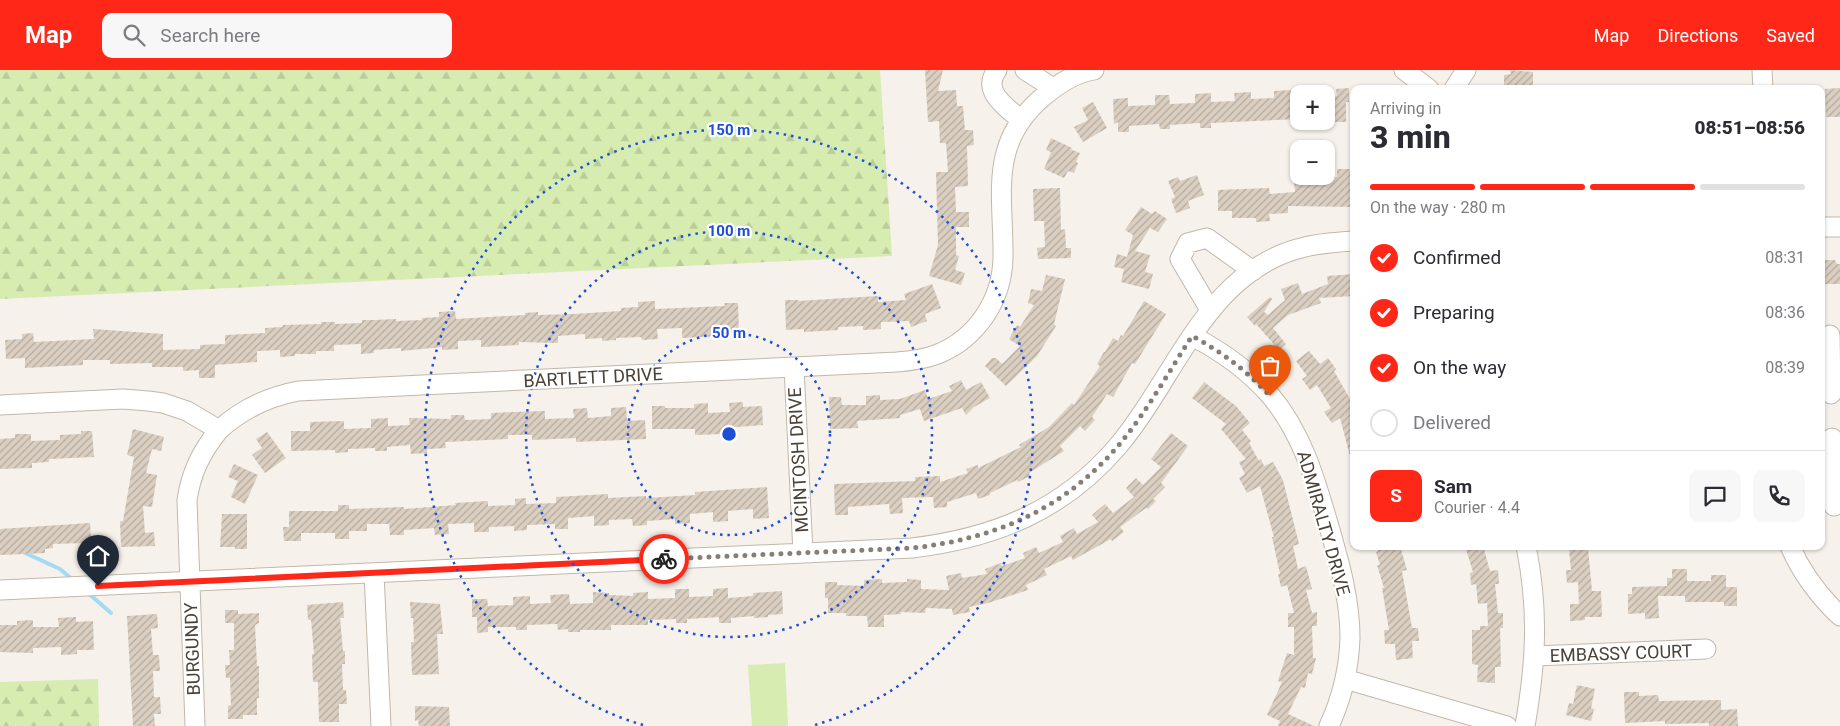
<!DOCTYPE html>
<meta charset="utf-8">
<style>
:root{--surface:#fff;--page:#f7f7f7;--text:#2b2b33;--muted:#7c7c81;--line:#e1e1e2;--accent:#ff2818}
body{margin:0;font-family:Roboto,sans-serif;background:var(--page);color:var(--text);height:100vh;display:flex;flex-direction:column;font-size:19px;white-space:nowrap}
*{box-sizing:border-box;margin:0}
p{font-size:16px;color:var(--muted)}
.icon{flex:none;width:28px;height:28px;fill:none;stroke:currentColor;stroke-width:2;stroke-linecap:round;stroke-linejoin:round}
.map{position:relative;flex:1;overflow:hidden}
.sheet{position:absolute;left:1350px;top:15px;width:475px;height:465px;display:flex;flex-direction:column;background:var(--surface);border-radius:10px;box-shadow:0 1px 4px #0004}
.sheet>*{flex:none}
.fabs{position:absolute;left:1290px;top:15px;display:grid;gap:10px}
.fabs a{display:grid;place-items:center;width:45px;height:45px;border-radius:10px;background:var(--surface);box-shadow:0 1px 4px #0004;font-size:25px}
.pin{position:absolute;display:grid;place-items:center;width:42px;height:42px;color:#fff;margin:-51px -21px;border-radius:50% 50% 50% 0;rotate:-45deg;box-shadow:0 0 5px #0007}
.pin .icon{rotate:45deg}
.courier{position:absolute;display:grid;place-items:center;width:50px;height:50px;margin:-25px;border:4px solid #ff2818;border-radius:50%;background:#fff;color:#222;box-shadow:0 1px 6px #0007}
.head em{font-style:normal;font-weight:800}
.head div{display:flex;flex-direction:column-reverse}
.head{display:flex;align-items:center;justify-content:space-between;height:85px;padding:0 20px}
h1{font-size:32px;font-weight:800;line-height:38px}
.bar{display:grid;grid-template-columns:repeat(4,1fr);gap:8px 5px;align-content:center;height:60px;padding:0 20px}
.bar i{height:6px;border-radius:4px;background:var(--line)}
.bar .on{background:var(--accent)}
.bar p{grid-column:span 4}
.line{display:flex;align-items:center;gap:12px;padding:0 20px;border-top:1px solid var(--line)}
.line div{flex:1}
.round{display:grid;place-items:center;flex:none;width:52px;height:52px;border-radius:10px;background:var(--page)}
ol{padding:0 20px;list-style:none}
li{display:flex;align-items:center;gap:15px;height:55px}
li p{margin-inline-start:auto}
li .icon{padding:5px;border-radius:50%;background:var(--accent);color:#fff;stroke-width:4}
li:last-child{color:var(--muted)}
li i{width:28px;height:28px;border:2px solid var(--line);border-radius:50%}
header{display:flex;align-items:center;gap:30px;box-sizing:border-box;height:70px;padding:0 25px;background:var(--accent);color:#fff}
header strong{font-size:24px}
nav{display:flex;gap:28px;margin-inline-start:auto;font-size:18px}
.search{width:350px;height:45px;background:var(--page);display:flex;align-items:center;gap:12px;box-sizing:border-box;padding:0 18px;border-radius:10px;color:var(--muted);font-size:19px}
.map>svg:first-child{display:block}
.forest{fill:url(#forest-firs)}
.park{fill:#d6ecb1}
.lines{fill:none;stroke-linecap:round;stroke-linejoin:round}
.stream{stroke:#a3daf5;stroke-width:4}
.building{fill:url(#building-hatch)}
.minor-casing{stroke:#c2b8ab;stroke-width:21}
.minor{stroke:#fff;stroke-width:19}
.done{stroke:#877f76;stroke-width:5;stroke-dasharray:0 9}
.route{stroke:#ff2818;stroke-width:6}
.ring{fill:none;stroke:#1d4ed8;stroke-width:2.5;stroke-dasharray:2.5 5}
.labels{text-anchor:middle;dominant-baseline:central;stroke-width:4.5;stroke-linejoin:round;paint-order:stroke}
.street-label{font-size:18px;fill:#4b4137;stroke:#fff}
.centre{fill:#1d4ed8;stroke:#fff;stroke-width:2.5}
.ring-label{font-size:15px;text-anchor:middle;font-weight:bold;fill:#1d4ed8;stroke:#fff;stroke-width:4.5;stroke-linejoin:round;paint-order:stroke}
</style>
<header>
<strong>Map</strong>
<div class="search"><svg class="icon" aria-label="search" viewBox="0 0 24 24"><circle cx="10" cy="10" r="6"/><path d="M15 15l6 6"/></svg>Search here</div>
<nav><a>Map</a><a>Directions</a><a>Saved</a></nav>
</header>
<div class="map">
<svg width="1840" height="656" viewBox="0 0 1840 656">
<defs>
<pattern id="forest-firs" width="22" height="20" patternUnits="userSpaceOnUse" patternTransform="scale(1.25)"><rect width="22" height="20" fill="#d6ecb1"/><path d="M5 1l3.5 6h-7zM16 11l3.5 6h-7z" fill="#b9cc99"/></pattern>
<pattern id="building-hatch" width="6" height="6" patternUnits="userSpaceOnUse" patternTransform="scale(1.25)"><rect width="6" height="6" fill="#dbcfc1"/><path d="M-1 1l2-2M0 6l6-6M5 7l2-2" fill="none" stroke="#b4aa9e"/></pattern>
</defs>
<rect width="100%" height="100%" fill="#f6f1ea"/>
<path class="forest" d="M 0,0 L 880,0 L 892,186 L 0,229 Z
M 98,609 L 99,656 L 0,656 L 0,612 Z"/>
<path class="park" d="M 785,593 L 788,656 L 752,656 L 748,595 Z"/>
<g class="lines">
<path class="stream" d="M 23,482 L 60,499 L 73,510
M 88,523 L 111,543"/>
</g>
<path class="building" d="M 925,0 L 943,0 L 938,21 L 956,20 L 957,36 L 963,36 L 965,60 L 973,60 L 974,75 L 967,76 L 968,116 L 955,117 L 956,142 L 969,142 L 969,157 L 956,157 L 956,185 L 959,186 L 955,200 L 965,203 L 961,215 L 929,206 L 938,175 L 936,102 L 948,102 L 946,73 L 940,73 L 939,51 L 928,52 Z
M 1510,0 L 1533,2 L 1533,16 L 1504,17 L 1504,5 L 1511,4 Z
M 1349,18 L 1349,32 L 1346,32 L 1346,52 L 1335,52 L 1335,46 L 1326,46 L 1326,27 L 1337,26 L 1336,19 Z
M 1840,18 L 1840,47 L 1826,47 L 1825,19 Z
M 1291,20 L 1292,29 L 1299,28 L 1299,49 L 1211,53 L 1211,58 L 1200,58 L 1200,53 L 1170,55 L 1170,59 L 1160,59 L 1159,54 L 1129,56 L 1129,62 L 1118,62 L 1118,52 L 1114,54 L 1113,29 L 1128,28 L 1128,36 L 1155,35 L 1155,25 L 1169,25 L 1170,34 L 1195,33 L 1195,24 L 1211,23 L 1211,32 L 1235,31 L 1234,23 L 1251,22 L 1251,29 L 1274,28 L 1274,21 Z
M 1093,32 L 1107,58 L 1083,72 L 1074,57 L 1088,50 L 1082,38 Z
M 1051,68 L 1072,78 L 1070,79 L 1080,83 L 1076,92 L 1078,93 L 1074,103 L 1068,101 L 1064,108 L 1044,99 L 1051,82 L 1046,80 Z
M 1337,99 L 1353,99 L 1354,137 L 1288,136 L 1288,143 L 1269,144 L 1270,151 L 1256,152 L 1256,148 L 1232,148 L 1232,141 L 1218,141 L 1218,120 L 1269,118 L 1270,124 L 1295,122 L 1294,108 L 1337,107 Z
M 1197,105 L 1204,125 L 1188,131 L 1190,138 L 1176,143 L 1171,129 L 1175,127 L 1168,111 L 1178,107 L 1180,111 Z
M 1060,118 L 1061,160 L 1065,159 L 1066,178 L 1071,178 L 1071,188 L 1038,189 L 1037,178 L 1045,177 L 1044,151 L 1034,151 L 1033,119 Z
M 1141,137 L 1152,144 L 1155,141 L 1167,149 L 1158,162 L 1150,158 L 1135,181 L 1150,185 L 1145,202 L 1153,204 L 1149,219 L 1121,212 L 1124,199 L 1114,197 L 1117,184 L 1127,187 L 1133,165 L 1125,160 Z
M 1821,190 L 1835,190 L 1837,194 L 1840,194 L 1840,214 L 1821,214 Z
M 1354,204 L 1354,226 L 1319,228 L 1321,233 L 1288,245 L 1273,258 L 1286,274 L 1279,280 L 1256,254 L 1255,256 L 1247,247 L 1270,227 L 1272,229 L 1264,242 L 1268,245 L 1285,230 L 1281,219 L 1298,213 L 1302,224 L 1328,214 L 1327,206 Z
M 1046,205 L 1065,209 L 1054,254 L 1056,256 L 1037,286 L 1006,316 L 985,296 L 992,288 L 996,288 L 1002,294 L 1020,276 L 1009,269 L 1017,255 L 1020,257 L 1034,235 L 1028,233 L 1031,219 L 1042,221 Z
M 932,214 L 941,238 L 925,244 L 927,251 L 911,257 L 909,251 L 881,252 L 881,259 L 863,260 L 863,256 L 838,257 L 838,260 L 804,262 L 804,259 L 786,260 L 785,230 L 798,230 L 798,231 L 878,226 L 878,232 L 906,230 L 904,224 Z
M 655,231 L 655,239 L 725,236 L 724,233 L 738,233 L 739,262 L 720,263 L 720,266 L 682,268 L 682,258 L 657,259 L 658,269 L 642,270 L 641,267 L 616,268 L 616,270 L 602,271 L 602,268 L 585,269 L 585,264 L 558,266 L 558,273 L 519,272 L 519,275 L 481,277 L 481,270 L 458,271 L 458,279 L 442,280 L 442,277 L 401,281 L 401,278 L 374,280 L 374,283 L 361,284 L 361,274 L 334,275 L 334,281 L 316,281 L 316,284 L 295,284 L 295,286 L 280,287 L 280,280 L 257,281 L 257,292 L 215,295 L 215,308 L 199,308 L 199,300 L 183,301 L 183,297 L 152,297 L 152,293 L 110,294 L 110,290 L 83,290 L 83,295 L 25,298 L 25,288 L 6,289 L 5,270 L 22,269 L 22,264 L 33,263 L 34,272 L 94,269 L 93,259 L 163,264 L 163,280 L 200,279 L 200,275 L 225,274 L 225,265 L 265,263 L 265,258 L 282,257 L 283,255 L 321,254 L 321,252 L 335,252 L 335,254 L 362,253 L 362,250 L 373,250 L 396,249 L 396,251 L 422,250 L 422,248 L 439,247 L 439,242 L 455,241 L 456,249 L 525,245 L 525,243 L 538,242 L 538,245 L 574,244 L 621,241 L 621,238 L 638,237 L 638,232 Z
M 1144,231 L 1166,244 L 1135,294 L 1132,293 L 1113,327 L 1107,324 L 1092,347 L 1095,350 L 1085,361 L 1080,356 L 1060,376 L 1064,381 L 1029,403 L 1030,406 L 1018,412 L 1017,410 L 990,423 L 990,425 L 978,429 L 976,423 L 947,432 L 947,437 L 934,438 L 933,427 L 902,428 L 903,443 L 890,444 L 889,434 L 848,437 L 848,445 L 835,445 L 834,414 L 915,411 L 915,407 L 940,406 L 940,412 L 968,403 L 966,399 L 978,395 L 978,398 L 1021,377 L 1019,375 L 1049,357 L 1072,333 L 1074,335 L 1100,296 L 1097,294 L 1104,282 L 1105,282 L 1113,268 L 1118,271 L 1121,265 L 1123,266 Z
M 1309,281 L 1320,294 L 1328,288 L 1336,299 L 1334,301 L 1354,336 L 1354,386 L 1350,386 L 1340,348 L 1332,353 L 1324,342 L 1331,338 L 1317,315 L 1310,320 L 1302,309 L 1307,306 L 1296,291 Z
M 961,310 L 966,320 L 981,312 L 990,328 L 974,337 L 966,345 L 962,338 L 924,351 L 920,339 L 900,345 L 900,348 L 857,351 L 858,358 L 830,359 L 829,327 L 841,327 L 842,335 L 866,335 L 866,326 L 880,325 L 880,330 L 900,329 L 925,320 L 928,329 L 952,321 L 949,316 Z
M 1204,312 L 1236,336 L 1250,353 L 1242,360 L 1251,371 L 1249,373 L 1259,391 L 1261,389 L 1264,396 L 1273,392 L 1283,410 L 1299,474 L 1293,476 L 1298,499 L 1306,496 L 1312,519 L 1306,520 L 1312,543 L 1317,542 L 1317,556 L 1312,556 L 1313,588 L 1316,588 L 1312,604 L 1308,603 L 1305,618 L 1301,617 L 1288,644 L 1314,656 L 1278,656 L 1280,651 L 1267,645 L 1282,612 L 1278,611 L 1287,583 L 1294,585 L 1294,557 L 1288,557 L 1288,543 L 1294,543 L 1287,515 L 1281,517 L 1278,504 L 1280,504 L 1272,467 L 1274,467 L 1260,416 L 1247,423 L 1239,408 L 1245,404 L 1239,392 L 1246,389 L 1221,359 L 1226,354 L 1192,328 Z
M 743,332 L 743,337 L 762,336 L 763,355 L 723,358 L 723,364 L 695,365 L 695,359 L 652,359 L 652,336 L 665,336 L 665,338 L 694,338 L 694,334 L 708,333 L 708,343 L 730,342 L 729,333 Z
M 626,337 L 627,351 L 645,350 L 646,369 L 576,372 L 576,368 L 532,370 L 532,365 L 508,365 L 508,369 L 445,372 L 446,378 L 427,379 L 427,383 L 411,384 L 410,375 L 387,377 L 387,381 L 375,381 L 375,378 L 348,379 L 348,382 L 335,383 L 335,380 L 291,381 L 291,361 L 310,361 L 310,352 L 344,351 L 344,359 L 371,358 L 371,349 L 388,348 L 388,356 L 410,355 L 409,348 L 451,349 L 451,345 L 464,345 L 465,350 L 491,349 L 491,343 L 545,341 L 545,349 L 574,348 L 573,339 L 587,338 L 588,348 L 611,346 L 611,338 Z
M 133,359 L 164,367 L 161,381 L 152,379 L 146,403 L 157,405 L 152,437 L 143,436 L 145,463 L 154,462 L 155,476 L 121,477 L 120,451 L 123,451 L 134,387 L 127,385 Z
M 81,361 L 92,361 L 94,387 L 49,389 L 49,392 L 32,393 L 32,398 L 0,399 L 0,369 L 15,368 L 15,364 L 31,364 L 31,371 L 60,370 L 60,365 L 81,364 Z
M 267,362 L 286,388 L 265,403 L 252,385 L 262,378 L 256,369 Z
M 1171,363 L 1188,376 L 1161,413 L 1165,417 L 1153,429 L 1156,431 L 1148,439 L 1146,438 L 1120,457 L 1124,462 L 1112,471 L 1111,469 L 1073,490 L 1071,486 L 1044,499 L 1047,505 L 1026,515 L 1028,520 L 988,533 L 969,537 L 970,542 L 953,545 L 952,539 L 926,538 L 925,543 L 901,542 L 901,544 L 884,545 L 884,557 L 868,557 L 867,546 L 846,546 L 846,543 L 828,543 L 828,528 L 825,528 L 825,512 L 837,512 L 837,515 L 864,516 L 864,510 L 882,509 L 882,513 L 907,512 L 907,509 L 921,510 L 921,519 L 949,520 L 946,506 L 961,503 L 962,508 L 987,504 L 985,499 L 1001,493 L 1002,496 L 1025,488 L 1023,483 L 1036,477 L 1039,483 L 1063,472 L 1060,466 L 1074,458 L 1077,464 L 1098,452 L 1092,445 L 1105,434 L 1113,443 L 1134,427 L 1126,418 L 1136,408 L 1143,415 L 1161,397 L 1151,389 Z
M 234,394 L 258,405 L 245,434 L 231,427 L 238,411 L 228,407 Z
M 767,417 L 769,448 L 753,449 L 753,439 L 728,441 L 728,451 L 713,452 L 713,442 L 690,444 L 690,453 L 675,454 L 675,449 L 647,451 L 647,455 L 633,456 L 632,449 L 609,450 L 609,455 L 594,456 L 594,446 L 568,448 L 568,459 L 555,459 L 555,454 L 527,455 L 527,460 L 514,461 L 514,456 L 489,457 L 489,462 L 474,462 L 474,453 L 448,454 L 449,464 L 435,465 L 434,458 L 404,460 L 404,465 L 390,465 L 389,454 L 367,454 L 367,461 L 349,461 L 349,469 L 335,469 L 335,463 L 301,463 L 301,471 L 284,471 L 283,457 L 289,457 L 289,441 L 338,441 L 338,435 L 349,435 L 349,439 L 404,437 L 404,439 L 456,435 L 455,433 L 488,431 L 488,436 L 515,435 L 515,429 L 526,428 L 526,434 L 556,433 L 556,427 L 608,424 L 608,428 L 646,426 L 646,428 L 695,425 L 695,422 Z
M 222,444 L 247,444 L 247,479 L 235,479 L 235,477 L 220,477 Z
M 90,453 L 91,468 L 96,468 L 97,481 L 83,481 L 83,473 L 53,474 L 53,478 L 45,479 L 45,483 L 0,485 L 0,459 Z
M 1377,476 L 1400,476 L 1407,500 L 1402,501 L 1412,558 L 1418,558 L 1419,571 L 1412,571 L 1413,588 L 1396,590 L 1395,574 L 1385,574 L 1384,560 L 1389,560 L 1382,518 L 1384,518 L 1377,495 L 1380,495 L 1376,482 L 1378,481 Z
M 1465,476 L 1483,476 L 1490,501 L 1498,500 L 1499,514 L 1495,514 L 1498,543 L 1503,543 L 1503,558 L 1500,558 L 1501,597 L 1495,597 L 1495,613 L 1477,612 L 1478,595 L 1472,594 L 1472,560 L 1480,560 L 1480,556 L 1488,556 L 1487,533 L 1478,534 L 1476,514 L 1471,515 L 1470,503 L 1473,502 Z
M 1588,478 L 1592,521 L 1601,521 L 1602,547 L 1585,547 L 1585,550 L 1570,551 L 1570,534 L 1579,534 L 1578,512 L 1567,513 L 1566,500 L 1571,500 L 1569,480 Z
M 1672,499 L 1687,499 L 1687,511 L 1711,511 L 1711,505 L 1726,505 L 1726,517 L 1737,517 L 1737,536 L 1724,536 L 1724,532 L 1685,532 L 1685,526 L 1658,526 L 1659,548 L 1645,549 L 1645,543 L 1628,544 L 1628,524 L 1632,524 L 1632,517 L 1667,516 L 1667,508 L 1672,508 Z
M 728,518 L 728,528 L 753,526 L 753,523 L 782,521 L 783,544 L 768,545 L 768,547 L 754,548 L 754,546 L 731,548 L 731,553 L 719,553 L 719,547 L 687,549 L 687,553 L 676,553 L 676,549 L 648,550 L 648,555 L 611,555 L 611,560 L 580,560 L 580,562 L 568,562 L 568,559 L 558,560 L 557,554 L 527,555 L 527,560 L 516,560 L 516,557 L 488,557 L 488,562 L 477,563 L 477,547 L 472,547 L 472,529 L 487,529 L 488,536 L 513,535 L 513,527 L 530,526 L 530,534 L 551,533 L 550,525 L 569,524 L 570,534 L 593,533 L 593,522 L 609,523 L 609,525 L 633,526 L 633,523 L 648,522 L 648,529 L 675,528 L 675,519 L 689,519 L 689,527 L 713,526 L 713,519 Z
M 343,532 L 344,548 L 340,548 L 343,581 L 345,581 L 345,594 L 342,594 L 343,620 L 346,620 L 347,634 L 339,634 L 339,652 L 319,652 L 318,612 L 313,612 L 312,584 L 314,584 L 311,550 L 308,550 L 307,535 Z
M 410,532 L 440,534 L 443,564 L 437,564 L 439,604 L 412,605 L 411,572 L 414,572 L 413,548 L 411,548 Z
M 225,540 L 238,540 L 238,544 L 259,543 L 259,553 L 255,555 L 257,596 L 259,596 L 259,628 L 257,628 L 257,645 L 243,645 L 243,649 L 228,649 L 228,636 L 231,635 L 230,608 L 226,608 L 225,595 L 230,595 L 229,580 L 234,580 L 234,553 L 225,553 Z
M 157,544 L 158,558 L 151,559 L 153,585 L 159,585 L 160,601 L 153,601 L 154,627 L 160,627 L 161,644 L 154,644 L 155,656 L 133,656 L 127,546 Z
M 76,547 L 76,552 L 93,551 L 94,580 L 77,580 L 77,584 L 61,585 L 61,577 L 33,578 L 33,583 L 0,582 L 0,555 L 17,555 L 17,551 L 33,550 L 33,557 L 59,557 L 58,548 Z
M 1577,615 L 1595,619 L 1591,638 L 1594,639 L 1591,651 L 1566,645 L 1569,633 L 1573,634 Z
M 1624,622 L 1639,622 L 1639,626 L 1658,625 L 1659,631 L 1721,630 L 1721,640 L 1737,639 L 1738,656 L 1709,656 L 1709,653 L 1665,654 L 1665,651 L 1625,653 Z
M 415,636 L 449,637 L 450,656 L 419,656 L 418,650 L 415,651 Z"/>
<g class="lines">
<defs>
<path id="minor" d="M 997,0 C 981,21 1006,37 1021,50
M 1025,0 L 1053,18
M 1404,0 L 1429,19
M 1762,0 L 1763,19
M 1454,19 L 1466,0
M 1821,157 L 1840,157
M 1210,240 L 1180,189 L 1188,173 L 1207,168 L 1253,201
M 1830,265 L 1831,324
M 1192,266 C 1221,281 1248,300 1270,325 C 1303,364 1316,412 1330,460 C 1340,495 1350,530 1350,568 C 1349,599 1342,628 1329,656
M 794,297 L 803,483
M 0,335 L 123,329 L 148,331 L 163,333 L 187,341 L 219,360 C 242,339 267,327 298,321 L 897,292 C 911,291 925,289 938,284 C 977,268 1002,230 1003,188 C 1004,126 987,73 1044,26 C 1058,14 1075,3 1094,0
M 1832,368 L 1834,436
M 1790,476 C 1802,504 1818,525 1840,546
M 374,503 L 381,656
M 0,520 L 912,478 C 994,468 1063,441 1118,376 C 1176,308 1207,199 1305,177 C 1321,173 1337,172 1354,171
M 1535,586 L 1706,579
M 1345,609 L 1507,656
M 195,656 L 187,430 C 191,403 201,382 219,360
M 1525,656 C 1536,592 1539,540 1526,476"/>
</defs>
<use href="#minor" class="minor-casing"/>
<use href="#minor" class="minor"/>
</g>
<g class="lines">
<path class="done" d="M 664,489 L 912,478 C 994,469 1063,440 1118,376 C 1146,343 1168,303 1192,266 C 1222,282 1247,301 1270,326"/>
<path class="route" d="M 98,516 L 664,489"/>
</g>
<g class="ring">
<circle cx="729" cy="364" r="101"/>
<circle cx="729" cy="364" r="203"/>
<path d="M643 655A304 304 0 1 1 815 655"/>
</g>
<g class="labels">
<g class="street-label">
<text transform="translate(593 307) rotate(-3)">BARTLETT DRIVE</text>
<text transform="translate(798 390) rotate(-93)">MCINTOSH DRIVE</text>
<text transform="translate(1324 453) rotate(74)">ADMIRALTY DRIVE</text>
<text transform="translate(192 579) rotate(-92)">BURGUNDY</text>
<text transform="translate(1621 583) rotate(-2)">EMBASSY COURT</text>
</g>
</g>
<circle cx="729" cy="364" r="8" class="centre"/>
<g class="ring-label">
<text x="729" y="65">150 m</text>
<text x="729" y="166">100 m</text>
<text x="729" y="268">50 m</text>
</g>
</svg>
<div class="fabs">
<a>+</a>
<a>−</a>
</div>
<div class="pin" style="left:1270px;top:326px;background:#ea580c"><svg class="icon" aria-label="bag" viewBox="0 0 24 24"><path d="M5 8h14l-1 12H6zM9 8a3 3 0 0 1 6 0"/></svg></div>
<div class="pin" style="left:98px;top:516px;background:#1f2937"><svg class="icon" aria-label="home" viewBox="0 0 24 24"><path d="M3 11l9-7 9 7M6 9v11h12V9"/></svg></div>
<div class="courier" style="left:664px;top:489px"><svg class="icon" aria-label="bike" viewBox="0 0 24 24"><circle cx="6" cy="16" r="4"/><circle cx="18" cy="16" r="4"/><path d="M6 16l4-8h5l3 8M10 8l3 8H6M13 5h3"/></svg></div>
<section class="sheet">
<div class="head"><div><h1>3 min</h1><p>Arriving in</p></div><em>08:51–08:56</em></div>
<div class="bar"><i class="on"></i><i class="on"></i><i class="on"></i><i></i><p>On the way · 280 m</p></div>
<ol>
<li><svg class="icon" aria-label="check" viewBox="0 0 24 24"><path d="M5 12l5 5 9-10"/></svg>Confirmed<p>08:31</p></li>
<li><svg class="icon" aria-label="check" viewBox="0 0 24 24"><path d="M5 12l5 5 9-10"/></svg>Preparing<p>08:36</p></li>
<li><svg class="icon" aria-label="check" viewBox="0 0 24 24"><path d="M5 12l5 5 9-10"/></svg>On the way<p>08:39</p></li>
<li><i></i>Delivered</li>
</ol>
<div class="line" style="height:90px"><b class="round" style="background:var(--accent);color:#fff">S</b><div><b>Sam</b><p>Courier · 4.4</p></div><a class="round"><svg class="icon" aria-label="chat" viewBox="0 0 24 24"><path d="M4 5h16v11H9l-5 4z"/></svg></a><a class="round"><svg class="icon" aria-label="phone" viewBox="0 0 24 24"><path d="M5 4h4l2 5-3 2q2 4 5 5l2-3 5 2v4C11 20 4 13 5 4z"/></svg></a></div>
</section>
</div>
